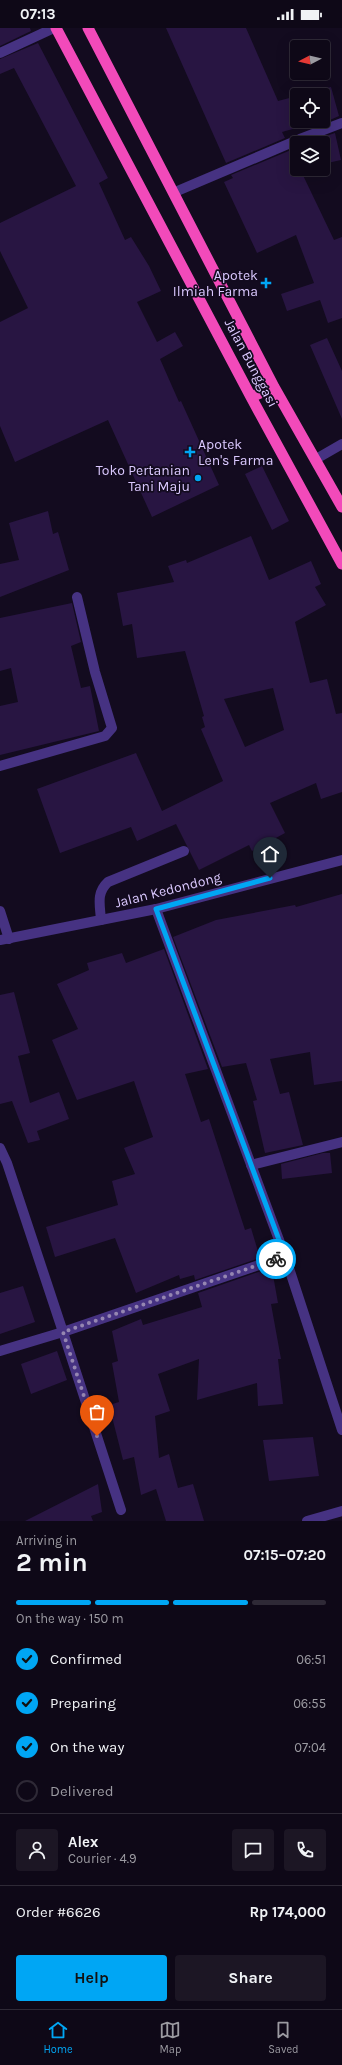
<!DOCTYPE html>
<meta charset="utf-8">
<style>
:root{--surface:#0e0817;--page:#1c1624;--text:#f1f3f6;--muted:#9b9aa1;--line:#2e2936;--accent:#00a6f4}
body{margin:0;font-family:Karla,sans-serif;background:var(--page);color:var(--text);height:100vh;display:flex;flex-direction:column;font-size:15px;white-space:nowrap}
*{box-sizing:border-box;margin:0}
p{font-size:13px;color:var(--muted)}
.icon{flex:none;width:22px;height:22px;fill:none;stroke:currentColor;stroke-width:2;stroke-linecap:round;stroke-linejoin:round}
.map{position:relative;height:1493px;overflow:hidden}
.details{display:flex;flex-direction:column;background:var(--surface);flex:1}
.details>*{flex:none}
.needle{width:26px;rotate:263deg}
.fabs{position:absolute;left:290px;top:12px;display:grid;gap:8px}
.fabs a{display:grid;place-items:center;width:40px;height:40px;border-radius:4px;background:var(--surface);box-shadow:0 4px 16px #0002,0 0 0 1px var(--line);font-size:20px}
.pin{position:absolute;display:grid;place-items:center;width:34px;height:34px;color:#fff;margin:-41px -17px;border-radius:50% 50% 50% 0;rotate:-45deg;box-shadow:0 0 4px #0007}
.pin .icon{rotate:45deg}
.courier{position:absolute;display:grid;place-items:center;width:40px;height:40px;margin:-20px;border:3px solid #00a6f4;border-radius:50%;background:#fff;color:#222;box-shadow:0 1px 5px #0007}
.headline em{font-style:normal;font-weight:700}
.headline div{display:flex;flex-direction:column-reverse}
.headline{display:flex;align-items:center;justify-content:space-between;height:68px;padding:0 16px}
h1{font-size:26px;font-weight:700;line-height:30px}
.bar{display:grid;grid-template-columns:repeat(4,1fr);gap:6px 4px;align-content:center;height:48px;padding:0 16px}
.bar i{height:5px;border-radius:3px;background:var(--line)}
.bar .on{background:var(--accent)}
.bar p{grid-column:span 4}
.line{display:flex;align-items:center;gap:10px;padding:0 16px;border-top:1px solid var(--line)}
.line div{flex:1}
.round{display:grid;place-items:center;flex:none;width:42px;height:42px;border-radius:4px;background:var(--page)}
ol{padding:0 16px;list-style:none}
li{display:flex;align-items:center;gap:12px;height:44px}
li p{margin-inline-start:auto}
li .icon{padding:4px;border-radius:50%;background:var(--accent);color:#111;stroke-width:4}
li:last-child{color:var(--muted)}
li i{width:22px;height:22px;border:2px solid var(--line);border-radius:50%}
.action{display:flex;gap:8px;margin-top:auto;padding:8px 16px}
.action a{flex:1;height:46px;border-radius:4px;background:var(--accent);color:#111;font-size:16px;font-weight:700;line-height:46px;text-align:center}
.action a+a{background:var(--page);color:var(--text)}
.status{display:flex;justify-content:space-between;align-items:center;height:28px;padding:0 20px;background:var(--surface);direction:ltr}
.status svg{height:11px;fill:currentColor}
.menu{display:flex;justify-content:space-around;align-items:center;height:56px;border-top:1px solid var(--line);background:var(--surface);font-size:11px;color:var(--muted)}
.menu a{display:grid;justify-items:center;gap:2px}
.menu .on{color:var(--accent)}
.map>svg:first-child{display:block}
.building{fill:#281542;fill-rule:evenodd}
.lines{fill:none;stroke-linecap:round;stroke-linejoin:round}
.service{stroke:#463282;stroke-width:10}
.minor{stroke:#463282;stroke-width:10}
.tertiary{stroke:#463282;stroke-width:10}
.trunk{stroke:#f24aba;stroke-width:11}
.done{stroke:#9586b1;stroke-width:4;stroke-dasharray:0 7.2}
.route{stroke:#00a6f4;stroke-width:5}
.poi-dot{fill:#00a6f4;stroke:#130b1f;stroke-width:1.5}
.labels{text-anchor:middle;dominant-baseline:central;stroke-width:3.5;stroke-linejoin:round;paint-order:stroke}
.poi-label{font-size:14px;fill:#dbc9ff;stroke:#130b1f;text-anchor:end}
.street-label{font-size:14px;fill:#dbc9ff;stroke:#130b1f}
</style>
<div class="status"><b>07:13</b><svg viewBox="0 0 49 12"><path d="M0 12V9h3v3zM5 12V6h3v6zM10 12V3h3v9zM15 12V0h3v12zM26 1h20v11H26zM47 4h2v5h-2z"/></svg></div>
<div class="map">
<svg width="342" height="1493" viewBox="0 0 342 1493">
<rect width="100%" height="100%" fill="#130b1f"/>
<path class="building" d="M 0,0 L 30,0 L 31,3 L 0,18 Z
M 166,0 L 246,0 L 278,73 L 297,68 L 297,93 L 321,93 L 282,104 L 285,110 L 226,135 Z
M 38,15 L 108,150 L 99,155 L 125,212 L 131,209 L 149,238 L 161,263 L 137,274 L 157,314 L 175,304 L 183,318 L 160,331 L 179,374 L 181,373 L 219,457 L 152,489 L 108,392 L 15,434 L 0,398 L 0,294 L 28,280 L 0,223 L 0,195 L 76,158 L 14,40 L 0,46 L 0,31 Z
M 331,59 L 339,88 L 323,95 L 323,67 L 300,67 Z
M 335,105 L 341,132 L 323,136 L 323,109 Z
M 291,122 L 297,135 L 297,141 L 300,141 L 334,212 L 342,209 L 342,290 L 328,295 L 320,272 L 287,283 L 281,266 L 314,255 L 296,207 L 257,225 L 224,154 L 233,150 L 231,147 Z
M 327,310 L 342,343 L 342,391 L 310,317 Z
M 262,438 L 289,493 L 272,502 L 245,446 Z
M 48,483 L 53,506 L 58,504 L 69,542 L 0,569 L 0,536 L 19,532 L 9,495 Z
M 251,508 L 269,552 L 311,533 L 321,556 L 315,559 L 326,577 L 295,594 L 310,655 L 327,651 L 336,686 L 342,685 L 342,764 L 321,771 L 316,755 L 270,775 L 285,805 L 252,823 L 249,817 L 199,842 L 176,796 L 137,813 L 131,799 L 60,825 L 37,761 L 136,725 L 162,783 L 223,753 L 201,701 L 205,699 L 202,689 L 204,688 L 185,623 L 137,630 L 132,596 L 123,598 L 117,565 L 174,554 L 168,538 L 186,532 L 187,535 ZM 273,660 L 284,702 L 245,719 L 224,671 Z
M 72,575 L 81,614 L 71,618 L 81,660 L 90,658 L 99,703 L 0,727 L 0,678 L 18,674 L 11,640 L 0,643 L 0,590 Z
M 342,866 L 342,1053 L 314,1057 L 310,1024 L 270,1031 L 280,1066 L 289,1064 L 303,1117 L 265,1125 L 253,1073 L 257,1072 L 246,1035 L 222,1039 L 173,909 L 216,892 L 295,877 L 296,879 Z
M 164,921 L 208,1041 L 185,1046 L 201,1094 L 209,1091 L 245,1202 L 251,1200 L 260,1230 L 195,1252 L 194,1247 L 180,1251 L 179,1247 L 136,1265 L 115,1210 L 55,1229 L 46,1199 L 118,1177 L 112,1153 L 135,1146 L 124,1120 L 153,1109 L 134,1053 L 77,1072 L 52,1012 L 78,1001 L 57,956 L 89,942 L 87,935 L 122,925 L 126,935 Z
M 14,964 L 30,1025 L 18,1028 L 30,1075 L 59,1064 L 69,1091 L 37,1103 L 40,1112 L 28,1115 L 12,1073 L 0,1076 L 0,967 Z
M 323,1125 L 330,1125 L 332,1145 L 282,1151 L 281,1136 Z
M 264,1242 L 266,1249 L 273,1247 L 278,1275 L 271,1276 L 281,1331 L 278,1331 L 283,1376 L 258,1378 L 257,1355 L 197,1372 L 199,1331 L 158,1346 L 170,1383 L 155,1388 L 159,1430 L 169,1426 L 178,1460 L 193,1456 L 204,1493 L 166,1493 L 156,1461 L 141,1467 L 134,1429 L 123,1432 L 109,1377 L 119,1374 L 112,1335 L 118,1333 L 112,1303 L 141,1291 L 143,1297 L 202,1279 L 198,1265 Z
M 23,1258 L 35,1294 L 0,1306 L 0,1265 Z
M 57,1323 L 67,1352 L 31,1366 L 21,1336 Z
M 313,1409 L 319,1448 L 269,1453 L 263,1412 Z
M 98,1456 L 102,1484 L 91,1488 L 93,1493 L 25,1493 Z"/>
<g class="lines">
<path class="service" d="M 101,892 C 100,877 96,865 108,854 L 184,823
M 251,1137 L 342,1114"/>
<path class="minor" d="M 0,25 L 54,0
M 175,164 L 300,111 L 342,95
M 316,431 L 342,416
M 0,738 L 105,708 L 112,700 L 95,644 L 77,569
M 156,881 L 285,1228 L 342,1402
M 0,883 L 9,911
M 0,1120 L 7,1135 L 63,1304 L 285,1228
M 0,1323 L 63,1304 L 121,1482
M 307,1493 L 342,1483"/>
<path class="tertiary" d="M 0,912 L 156,881 L 342,832"/>
<path class="trunk" d="M 56,0 L 251,369 L 342,536
M 88,0 L 274,359 L 342,479
M 251,369 L 274,359"/>
</g>
<g class="lines">
<path class="done" d="M 97,1408 L 63,1304 L 276,1231"/>
<path class="route" d="M 270,850 L 156,881 L 285,1228 L 276,1231"/>
</g>
<g class="poi-dot">
<path d="M264 249h4v4h4v4h-4v4h-4v-4h-4v-4h4z"/>
<path d="M188 418h4v4h4v4h-4v4h-4v-4h-4v-4h4z"/>
<circle cx="198" cy="450" r="4"/>
</g>
<g class="labels">
<g class="poi-label">
<text x="258" y="247">Apotek<tspan x="258" dy="16">Ilmiah Farma</tspan></text>
<text x="198" y="416" text-anchor="start">Apotek<tspan x="198" dy="16">Len's Farma</tspan></text>
<text x="190" y="442">Toko Pertanian<tspan x="190" dy="16">Tani Maju</tspan></text>
</g>
<g class="street-label">
<text transform="translate(251 335) rotate(62)">Jalan Bunggasi</text>
<text transform="translate(168 862) rotate(-14)">Jalan Kedondong</text>
</g>
</g>
</svg>
<div class="fabs">
<a><svg class="needle" viewBox="-14 -14 28 28"><path d="M0-13l5 13h-10z" fill="#e53935"/><path d="M0 13l5-13h-10z" fill="#9b9aa1"/></svg></a>
<a><svg class="icon" aria-label="locate" viewBox="0 0 24 24"><circle cx="12" cy="12" r="6"/><path d="M12 2v4M12 18v4M2 12h4M18 12h4"/></svg></a>
<a><svg class="icon" aria-label="layers" viewBox="0 0 24 24"><path d="M12 4l9 5-9 5-9-5zM3 14l9 5 9-5"/></svg></a>
</div>
<div class="pin" style="left:97px;top:1408px;background:#ea580c"><svg class="icon" aria-label="bag" viewBox="0 0 24 24"><path d="M5 8h14l-1 12H6zM9 8a3 3 0 0 1 6 0"/></svg></div>
<div class="pin" style="left:270px;top:850px;background:#1f2937"><svg class="icon" aria-label="home" viewBox="0 0 24 24"><path d="M3 11l9-7 9 7M6 9v11h12V9"/></svg></div>
<div class="courier" style="left:276px;top:1231px"><svg class="icon" aria-label="bike" viewBox="0 0 24 24"><circle cx="6" cy="16" r="4"/><circle cx="18" cy="16" r="4"/><path d="M6 16l4-8h5l3 8M10 8l3 8H6M13 5h3"/></svg></div>
</div>
<section class="details">
<div class="headline"><div><h1>2 min</h1><p>Arriving in</p></div><em>07:15–07:20</em></div>
<div class="bar"><i class="on"></i><i class="on"></i><i class="on"></i><i></i><p>On the way · 150 m</p></div>
<ol>
<li><svg class="icon" aria-label="check" viewBox="0 0 24 24"><path d="M5 12l5 5 9-10"/></svg>Confirmed<p>06:51</p></li>
<li><svg class="icon" aria-label="check" viewBox="0 0 24 24"><path d="M5 12l5 5 9-10"/></svg>Preparing<p>06:55</p></li>
<li><svg class="icon" aria-label="check" viewBox="0 0 24 24"><path d="M5 12l5 5 9-10"/></svg>On the way<p>07:04</p></li>
<li><i></i>Delivered</li>
</ol>
<div class="line" style="height:72px"><a class="round"><svg class="icon" aria-label="person" viewBox="0 0 24 24"><circle cx="12" cy="8" r="4"/><path d="M4 21q1-7 8-7t8 7"/></svg></a><div><b>Alex</b><p>Courier · 4.9</p></div><a class="round"><svg class="icon" aria-label="chat" viewBox="0 0 24 24"><path d="M4 5h16v11H9l-5 4z"/></svg></a><a class="round"><svg class="icon" aria-label="phone" viewBox="0 0 24 24"><path d="M5 4h4l2 5-3 2q2 4 5 5l2-3 5 2v4C11 20 4 13 5 4z"/></svg></a></div>
<div class="line" style="height:52px"><div>Order #6626</div><b>Rp 174,000</b></div>
<div class="action"><a>Help</a><a>Share</a></div>
</section>
<nav class="menu">
<a class="on"><svg class="icon" aria-label="home" viewBox="0 0 24 24"><path d="M3 11l9-7 9 7M6 9v11h12V9"/></svg>Home</a>
<a><svg class="icon" aria-label="map" viewBox="0 0 24 24"><path d="M3 6l6-2 6 2 6-2v14l-6 2-6-2-6 2zM9 4v14M15 6v14"/></svg>Map</a>
<a><svg class="icon" aria-label="saved" viewBox="0 0 24 24"><path d="M7 4h10v16l-5-4-5 4z"/></svg>Saved</a>
</nav>
